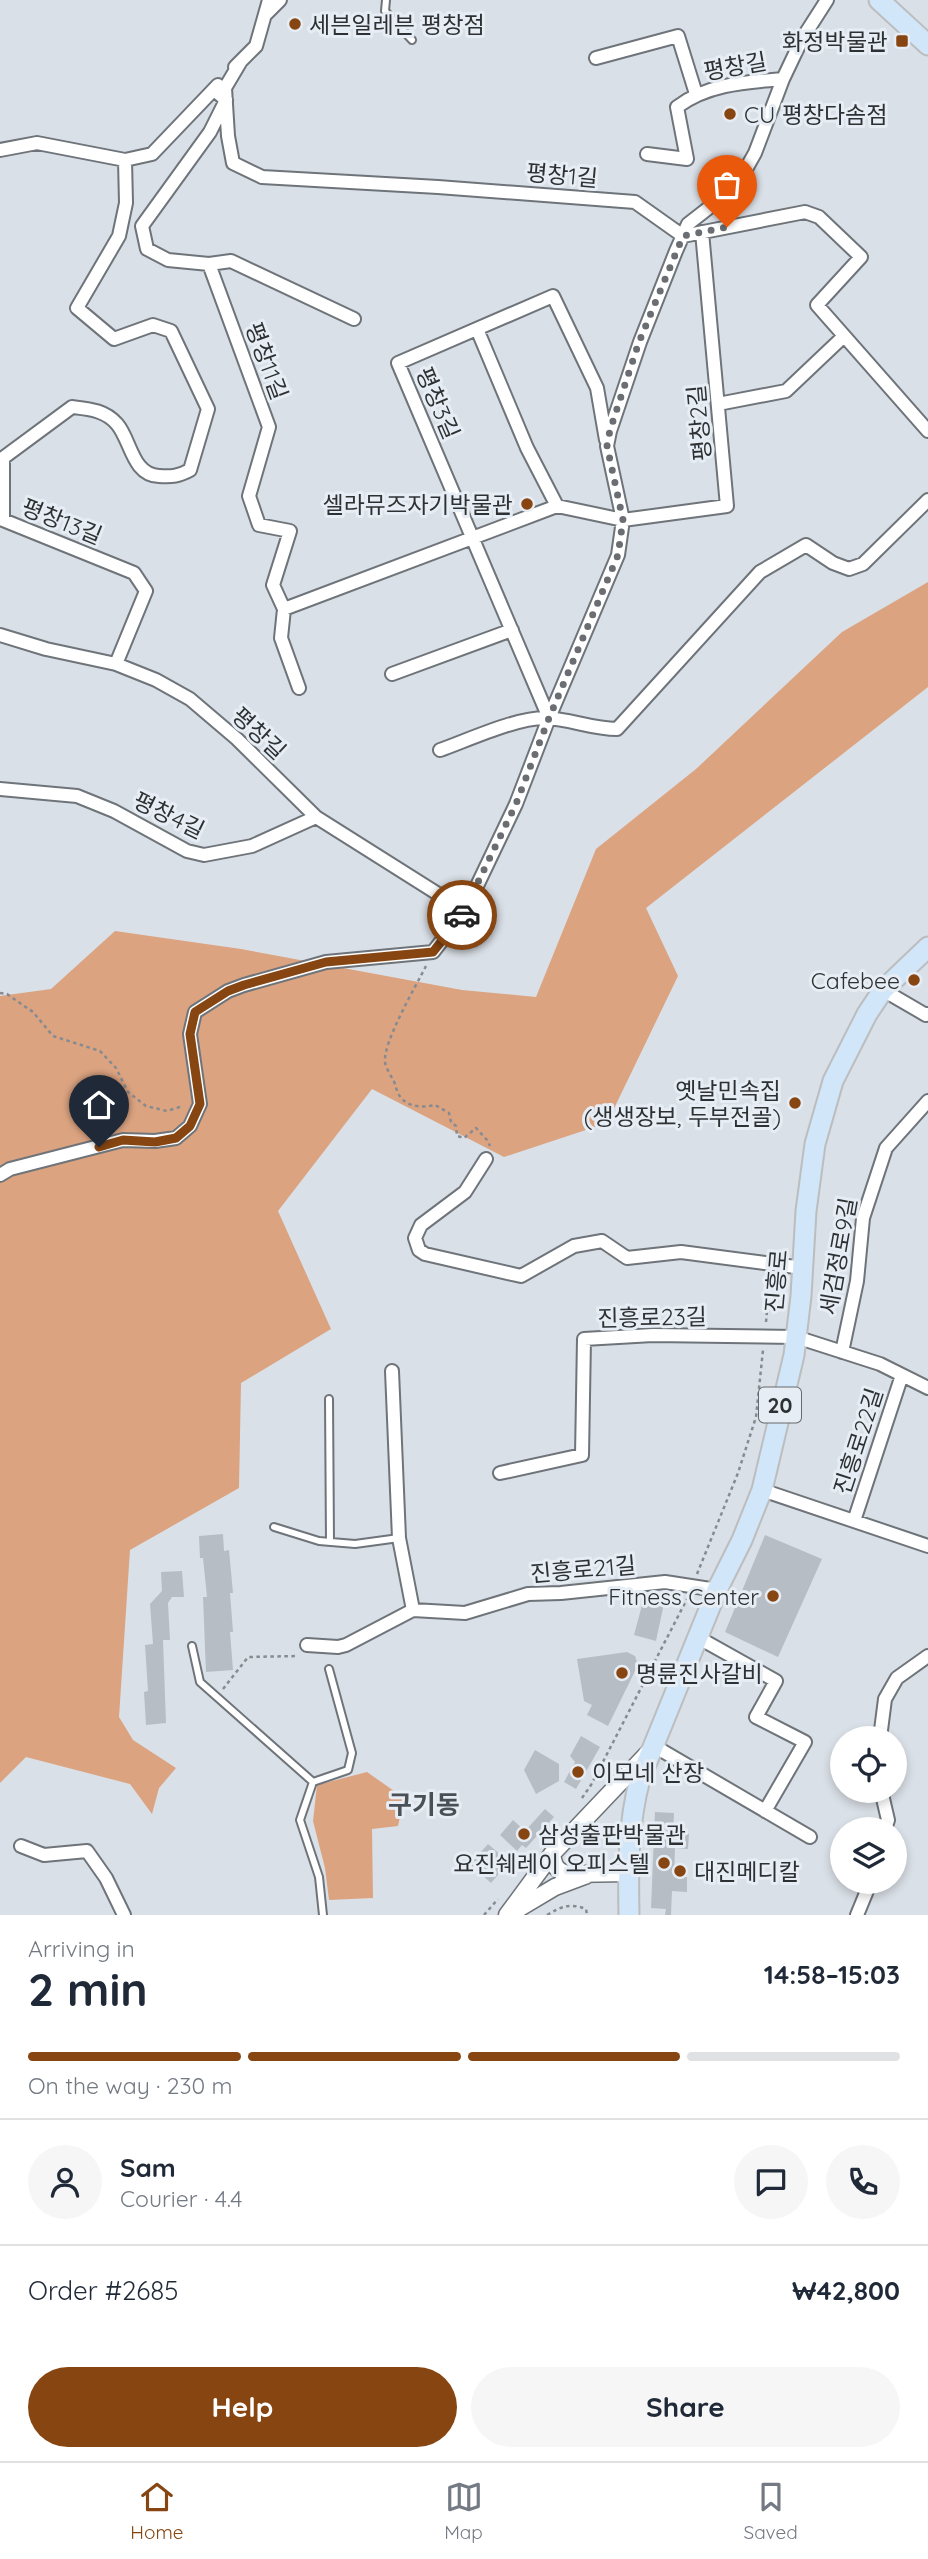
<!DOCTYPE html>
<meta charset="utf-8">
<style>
:root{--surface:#fff;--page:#f6f6f7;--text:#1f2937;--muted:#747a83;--line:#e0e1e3;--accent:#864511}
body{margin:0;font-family:Quicksand,"Noto Sans KR",sans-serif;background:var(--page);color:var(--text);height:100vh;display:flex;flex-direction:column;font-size:26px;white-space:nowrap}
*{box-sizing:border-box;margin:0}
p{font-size:23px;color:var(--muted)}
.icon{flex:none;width:38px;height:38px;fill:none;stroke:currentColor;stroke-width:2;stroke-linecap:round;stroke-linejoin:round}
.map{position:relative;height:1915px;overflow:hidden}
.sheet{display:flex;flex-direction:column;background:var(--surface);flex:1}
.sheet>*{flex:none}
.buttons{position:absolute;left:830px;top:1726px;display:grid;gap:14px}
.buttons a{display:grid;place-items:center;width:77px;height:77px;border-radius:50%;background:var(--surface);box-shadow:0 4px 10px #0003;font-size:35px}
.pin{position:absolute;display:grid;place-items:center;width:60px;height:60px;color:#fff;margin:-72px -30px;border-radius:50% 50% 50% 0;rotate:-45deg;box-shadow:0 0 7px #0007}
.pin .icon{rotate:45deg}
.courier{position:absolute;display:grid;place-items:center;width:70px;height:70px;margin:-35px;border:5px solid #864511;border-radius:50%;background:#fff;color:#222;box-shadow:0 2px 9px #0007}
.head em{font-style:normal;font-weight:700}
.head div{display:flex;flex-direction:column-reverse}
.head{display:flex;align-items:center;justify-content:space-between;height:119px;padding:0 28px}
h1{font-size:46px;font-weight:700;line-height:52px}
.bar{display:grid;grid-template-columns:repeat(4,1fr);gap:10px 7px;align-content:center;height:84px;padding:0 28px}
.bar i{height:9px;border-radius:5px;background:var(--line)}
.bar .current{background:var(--accent)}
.bar p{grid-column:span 4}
.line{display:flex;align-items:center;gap:18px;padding:0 28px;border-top:2px solid var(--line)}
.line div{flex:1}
.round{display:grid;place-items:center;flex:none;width:74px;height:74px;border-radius:37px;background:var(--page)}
.cta{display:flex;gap:14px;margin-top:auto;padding:14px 28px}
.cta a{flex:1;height:80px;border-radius:42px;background:var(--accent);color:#fff;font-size:28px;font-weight:700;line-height:80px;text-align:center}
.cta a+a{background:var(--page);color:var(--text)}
.tabs{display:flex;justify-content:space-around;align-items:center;height:98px;border-top:2px solid var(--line);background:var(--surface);font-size:19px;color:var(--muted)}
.tabs a{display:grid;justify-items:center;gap:4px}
.tabs .current{color:var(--accent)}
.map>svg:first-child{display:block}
.green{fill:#dba380}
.building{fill:#b7bdc4}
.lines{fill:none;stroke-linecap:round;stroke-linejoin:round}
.lane-casing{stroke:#6e7479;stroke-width:10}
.street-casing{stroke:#6e7479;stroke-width:16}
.secondary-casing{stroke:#6e7479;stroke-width:19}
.primary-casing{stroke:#bcbdbe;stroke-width:23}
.path{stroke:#878b90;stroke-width:2.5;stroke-dasharray:3.5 3.5;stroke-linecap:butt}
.lane{stroke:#fff;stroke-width:6}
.street{stroke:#fff;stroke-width:12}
.secondary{stroke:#fff;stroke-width:16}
.primary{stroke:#d1e6f9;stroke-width:19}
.done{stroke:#6a6e72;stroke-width:7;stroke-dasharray:0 12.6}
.route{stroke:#864511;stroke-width:9}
.poi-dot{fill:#864511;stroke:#e7edf4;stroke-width:2.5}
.labels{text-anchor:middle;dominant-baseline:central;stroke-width:6;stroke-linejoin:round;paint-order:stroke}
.shield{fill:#e7edf4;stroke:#66696d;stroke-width:2}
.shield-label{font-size:21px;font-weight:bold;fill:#2e3133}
.poi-label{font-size:23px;fill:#2e3133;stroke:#e7edf4;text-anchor:start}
.street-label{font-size:23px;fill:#2e3133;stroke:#e7edf4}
.quarter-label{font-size:26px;font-weight:bold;fill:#4a5055;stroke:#e7edf4}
</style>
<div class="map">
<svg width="928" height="1915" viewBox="0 0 928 1915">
<rect width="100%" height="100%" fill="#dae0e7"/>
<path class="green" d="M 928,582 L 928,687 L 646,908 L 678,976 L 607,1123 L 504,1157 L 372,1089 L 278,1211 L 331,1329 L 241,1383 L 239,1488 L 130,1550 L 119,1717 L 133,1740 L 176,1768 L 159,1788 L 152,1814 L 130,1784 L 26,1757 L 0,1783 L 0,996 L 51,989 L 115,931 L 241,949 L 462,990 L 536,997 L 596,849 L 696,769 L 842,632 Z
M 367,1772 L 404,1798 L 398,1826 L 372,1829 L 373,1898 L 329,1900 L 325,1868 L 313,1821 L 317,1785 Z"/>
<path class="building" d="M 223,1534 L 224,1551 L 229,1550 L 233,1593 L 230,1593 L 233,1632 L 230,1632 L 233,1670 L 206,1672 L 203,1597 L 207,1597 L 203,1558 L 200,1558 L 199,1536 Z
M 765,1535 L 822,1559 L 778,1657 L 725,1632 Z
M 182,1571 L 184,1597 L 172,1597 L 168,1603 L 170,1640 L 163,1640 L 166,1723 L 146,1725 L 144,1692 L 148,1691 L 145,1645 L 153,1644 L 150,1604 L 162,1591 L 161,1572 Z
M 645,1594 L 666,1594 L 656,1641 L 634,1635 Z
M 627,1652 L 635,1656 L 638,1665 L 608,1726 L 587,1715 L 592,1705 L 584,1701 L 577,1659 Z
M 581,1736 L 600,1747 L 576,1789 L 564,1782 L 575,1762 L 570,1756 Z
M 535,1750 L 559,1764 L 559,1781 L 536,1794 L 524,1770 Z
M 545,1809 L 554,1817 L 526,1848 L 522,1845 L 517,1851 L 500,1835 L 513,1820 L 525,1831 Z
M 655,1812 L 674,1813 L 673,1833 L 689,1834 L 688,1849 L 675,1848 L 674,1877 L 687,1877 L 687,1892 L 672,1891 L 671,1915 L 665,1915 L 666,1909 L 651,1908 Z
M 488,1844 L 509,1862 L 491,1883 L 470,1864 Z"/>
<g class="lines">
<defs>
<path id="lane" d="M 386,0 L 385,11 L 412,40
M 329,1399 L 330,1542
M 274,1527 L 319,1541 L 355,1544 L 399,1538
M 192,1646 L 200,1682 L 313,1782
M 313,1782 L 348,1770 L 352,1753 L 329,1669
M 313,1782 L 300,1820 L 319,1877 L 323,1915"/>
<path id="street" d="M 265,15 L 280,0
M 596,58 L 678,36 L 696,94
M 241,61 L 225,88 L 228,136 L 233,163 L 262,177 L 438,187 L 635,202 L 683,236 L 805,212 L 819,217 L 861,257 L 817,305 L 928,431
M 235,67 L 256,46 L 269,0
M 214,90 L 226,100 L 210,132 L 142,226 L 147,249 L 168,260 L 209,264 L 269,427 L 249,496 L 259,525 L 290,531 L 273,585 L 284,609 L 281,638 L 299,688
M 0,150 L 37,143 L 125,160 L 152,154 L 218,85
M 647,154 L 687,159 L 677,107 C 707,84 746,82 783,79
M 209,264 L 231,261 L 354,319
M 477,329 L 527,448 L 557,506
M 718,404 L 786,391 L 844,336
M 284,609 L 557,506 L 623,520 L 727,506 L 702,232
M 0,635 L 46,649 L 116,664 L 156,680 L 190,699 L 237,739 L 316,817 L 465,911
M 116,664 L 146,591 L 134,573 L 3,520 L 3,458 L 72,407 C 89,409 105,410 117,424 C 131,440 132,475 159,476 C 172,477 179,476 190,470 L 208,409 L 171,331 L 153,325 L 114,339 L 77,308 L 119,236 L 126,203 L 125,160
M 392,674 L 512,630
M 549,718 L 398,363 L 553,296 L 597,388 L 606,440
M 440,750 C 468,740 518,717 546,718 C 570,719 592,729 617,729 L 760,572 L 806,545 L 833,563 L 849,569 L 863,564 L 928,500
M 0,789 L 77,796 L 114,811 L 187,851 L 204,855 L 252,846 L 316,817
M 883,990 L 926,1015 L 928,1014
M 486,1159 L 465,1192 L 421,1225 L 415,1238 L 419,1250 L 425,1254 L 521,1276 L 574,1246 L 602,1241 L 627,1258 L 681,1252 L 803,1268
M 0,1175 L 10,1169 L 123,1140 L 155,1141 L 176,1138 L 190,1126 L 200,1104 L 190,1034 L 195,1012 L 228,991 L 244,985 L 326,962 L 433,952 L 465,911 L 516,804 L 549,718 L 618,555 L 623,520 L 607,446 L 610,431 L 640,342 L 676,251 L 688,224 L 715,203 L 742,176 L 755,153 L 783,79 L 802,39 L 827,0
M 842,1352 L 857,1281 L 863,1218 L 886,1148 L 928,1101
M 392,1371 L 399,1538 L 413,1610 L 465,1613 L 528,1594 L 561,1593 L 665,1582 L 717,1590
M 500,1473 L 582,1455 L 584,1339 L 653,1335 L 796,1337 L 880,1364 L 928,1388
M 762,1490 L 928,1546
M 854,1521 L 902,1375
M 699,1638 L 776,1681 L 756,1717 L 805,1742 L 765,1811
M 307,1645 L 338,1647 L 346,1645 L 413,1610
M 880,1738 L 885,1699 L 897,1678 L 928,1656
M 654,1746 L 810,1837
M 881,1790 L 888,1820 L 885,1829
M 21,1846 L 44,1855 L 87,1851 L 106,1878 L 124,1915
M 857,1915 L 871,1881"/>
<path id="secondary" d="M 552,1854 C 554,1866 556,1871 568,1874 L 628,1873
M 513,1912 L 555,1887 L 587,1875
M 507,1915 L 552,1854 L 648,1753"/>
<path id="primary" d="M 879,0 L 928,45
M 629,1915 C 628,1869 628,1823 640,1779 L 717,1590 L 742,1540 L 762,1490 L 794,1355 L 801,1296 L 806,1211 L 815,1144 L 833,1081 L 867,1014 L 883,990 L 928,947"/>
</defs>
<use href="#lane" class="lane-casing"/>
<use href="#street" class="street-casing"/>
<use href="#secondary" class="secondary-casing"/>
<use href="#primary" class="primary-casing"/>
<path class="path" d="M 426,966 C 416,986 383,1042 385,1062 C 386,1070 394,1079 396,1087 C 400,1106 419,1109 435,1105 L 449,1113 L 451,1122 L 456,1126 L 457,1136 L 464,1138 L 476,1128 L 487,1140 L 490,1146
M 0,993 L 7,994 L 33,1012 L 53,1036 L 100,1051 L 116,1068 L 128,1092 L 146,1106 L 167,1111 L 183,1106
M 766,1322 L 770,1277
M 697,1574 L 738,1473 L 756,1417 L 763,1350
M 223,1689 L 248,1657 L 298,1656
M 582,1798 L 591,1785 L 687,1599
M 484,1915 L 498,1899
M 547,1915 C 562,1906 570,1903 586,1909 L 587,1915"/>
<use href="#lane" class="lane"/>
<use href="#street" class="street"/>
<use href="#secondary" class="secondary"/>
<use href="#primary" class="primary"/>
</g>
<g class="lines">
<path class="done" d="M 462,915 L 516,804 L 549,718 L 618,555 L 623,520 L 607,446 L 610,430 L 639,342 L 683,236 L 727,227"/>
<path class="route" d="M 99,1147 L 123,1140 L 155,1142 L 176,1138 L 190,1126 L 200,1104 L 190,1034 L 195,1012 L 228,991 L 244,985 L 326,962 L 433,952 L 462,915"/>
</g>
<g class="poi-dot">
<circle cx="295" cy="24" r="7"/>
<rect x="895" y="34" width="14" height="14" rx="3.5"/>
<circle cx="730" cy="114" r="7"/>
<circle cx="527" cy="504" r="7"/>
<circle cx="914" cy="980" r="7"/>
<circle cx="795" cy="1103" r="7"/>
<circle cx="773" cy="1596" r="7"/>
<circle cx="622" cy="1673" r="7"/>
<circle cx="578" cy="1772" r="7"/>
<circle cx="524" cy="1834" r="7"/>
<circle cx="664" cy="1863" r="7"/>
<circle cx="680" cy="1871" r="7"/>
</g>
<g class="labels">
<rect class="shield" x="759" y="1387.5" width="42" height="35" rx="5"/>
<g class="shield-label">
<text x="780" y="1405">20</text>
</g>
<g class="poi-label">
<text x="309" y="24">세븐일레븐 평창점</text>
<text x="888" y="41" text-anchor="end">화정박물관</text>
<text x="744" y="114">CU 평창다솜점</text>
<text x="513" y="504" text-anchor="end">셀라뮤즈자기박물관</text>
<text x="900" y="980" text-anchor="end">Cafebee</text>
<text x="781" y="1090" text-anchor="end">옛날민속집<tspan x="781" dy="26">(생생장보, 두부전골)</tspan></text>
<text x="759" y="1596" text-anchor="end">Fitness Center</text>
<text x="636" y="1673">명륜진사갈비</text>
<text x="592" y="1772">이모네 산장</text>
<text x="538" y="1834">삼성출판박물관</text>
<text x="650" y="1863" text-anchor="end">요진쉐레이 오피스텔</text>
<text x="694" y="1871">대진메디칼</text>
</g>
<g class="street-label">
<text transform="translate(735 66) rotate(-10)">평창길</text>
<text transform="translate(562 175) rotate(5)">평창1길</text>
<text transform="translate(267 361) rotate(70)">평창11길</text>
<text transform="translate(438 403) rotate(67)">평창3길</text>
<text transform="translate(699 423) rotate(-95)">평창2길</text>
<text transform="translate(62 521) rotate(22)">평창13길</text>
<text transform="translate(259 733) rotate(43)">평창길</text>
<text transform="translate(169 815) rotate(26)">평창4길</text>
<text transform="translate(838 1256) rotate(-80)">세검정로9길</text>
<text transform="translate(776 1281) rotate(-85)">진흥로</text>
<text transform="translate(652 1317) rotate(-1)">진흥로23길</text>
<text transform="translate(858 1441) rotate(-72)">진흥로22길</text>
<text transform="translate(583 1569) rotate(-5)">진흥로21길</text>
</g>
<g class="quarter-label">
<text x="424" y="1804">구기동</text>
</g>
</g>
</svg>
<div class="buttons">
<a><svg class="icon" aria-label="locate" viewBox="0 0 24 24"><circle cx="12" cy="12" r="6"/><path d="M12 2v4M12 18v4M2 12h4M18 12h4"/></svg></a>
<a><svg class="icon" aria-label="layers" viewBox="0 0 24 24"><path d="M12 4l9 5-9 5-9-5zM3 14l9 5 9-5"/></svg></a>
</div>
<div class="pin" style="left:727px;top:227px;background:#ea580c"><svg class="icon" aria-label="bag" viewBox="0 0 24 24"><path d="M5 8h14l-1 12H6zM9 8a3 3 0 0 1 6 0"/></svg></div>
<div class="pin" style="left:99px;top:1147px;background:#1f2937"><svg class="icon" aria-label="home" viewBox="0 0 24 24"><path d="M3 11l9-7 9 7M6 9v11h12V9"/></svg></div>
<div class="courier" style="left:462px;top:915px"><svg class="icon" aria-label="car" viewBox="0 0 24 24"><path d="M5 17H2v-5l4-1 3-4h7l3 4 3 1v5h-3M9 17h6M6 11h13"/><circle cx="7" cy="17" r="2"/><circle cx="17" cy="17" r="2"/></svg></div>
</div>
<section class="sheet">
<div class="head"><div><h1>2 min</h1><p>Arriving in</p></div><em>14:58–15:03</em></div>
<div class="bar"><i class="current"></i><i class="current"></i><i class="current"></i><i></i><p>On the way · 230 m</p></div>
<div class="line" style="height:126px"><a class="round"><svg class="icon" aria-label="person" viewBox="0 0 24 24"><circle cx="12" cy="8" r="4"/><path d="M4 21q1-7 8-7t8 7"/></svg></a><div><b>Sam</b><p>Courier · 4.4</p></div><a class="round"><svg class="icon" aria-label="chat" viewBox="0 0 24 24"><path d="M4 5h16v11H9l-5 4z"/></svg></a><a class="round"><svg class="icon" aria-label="phone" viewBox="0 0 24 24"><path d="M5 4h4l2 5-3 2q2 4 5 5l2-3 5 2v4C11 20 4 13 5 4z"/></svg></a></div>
<div class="line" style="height:91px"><div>Order #2685</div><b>₩42,800</b></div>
<div class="cta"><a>Help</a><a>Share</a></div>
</section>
<nav class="tabs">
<a class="current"><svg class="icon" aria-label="home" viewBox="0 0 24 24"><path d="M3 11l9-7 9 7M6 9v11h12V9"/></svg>Home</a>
<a><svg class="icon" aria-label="map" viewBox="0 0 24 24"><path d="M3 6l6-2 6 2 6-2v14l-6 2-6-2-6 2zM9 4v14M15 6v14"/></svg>Map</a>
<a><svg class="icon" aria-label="saved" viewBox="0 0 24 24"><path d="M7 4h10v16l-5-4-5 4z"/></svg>Saved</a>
</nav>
